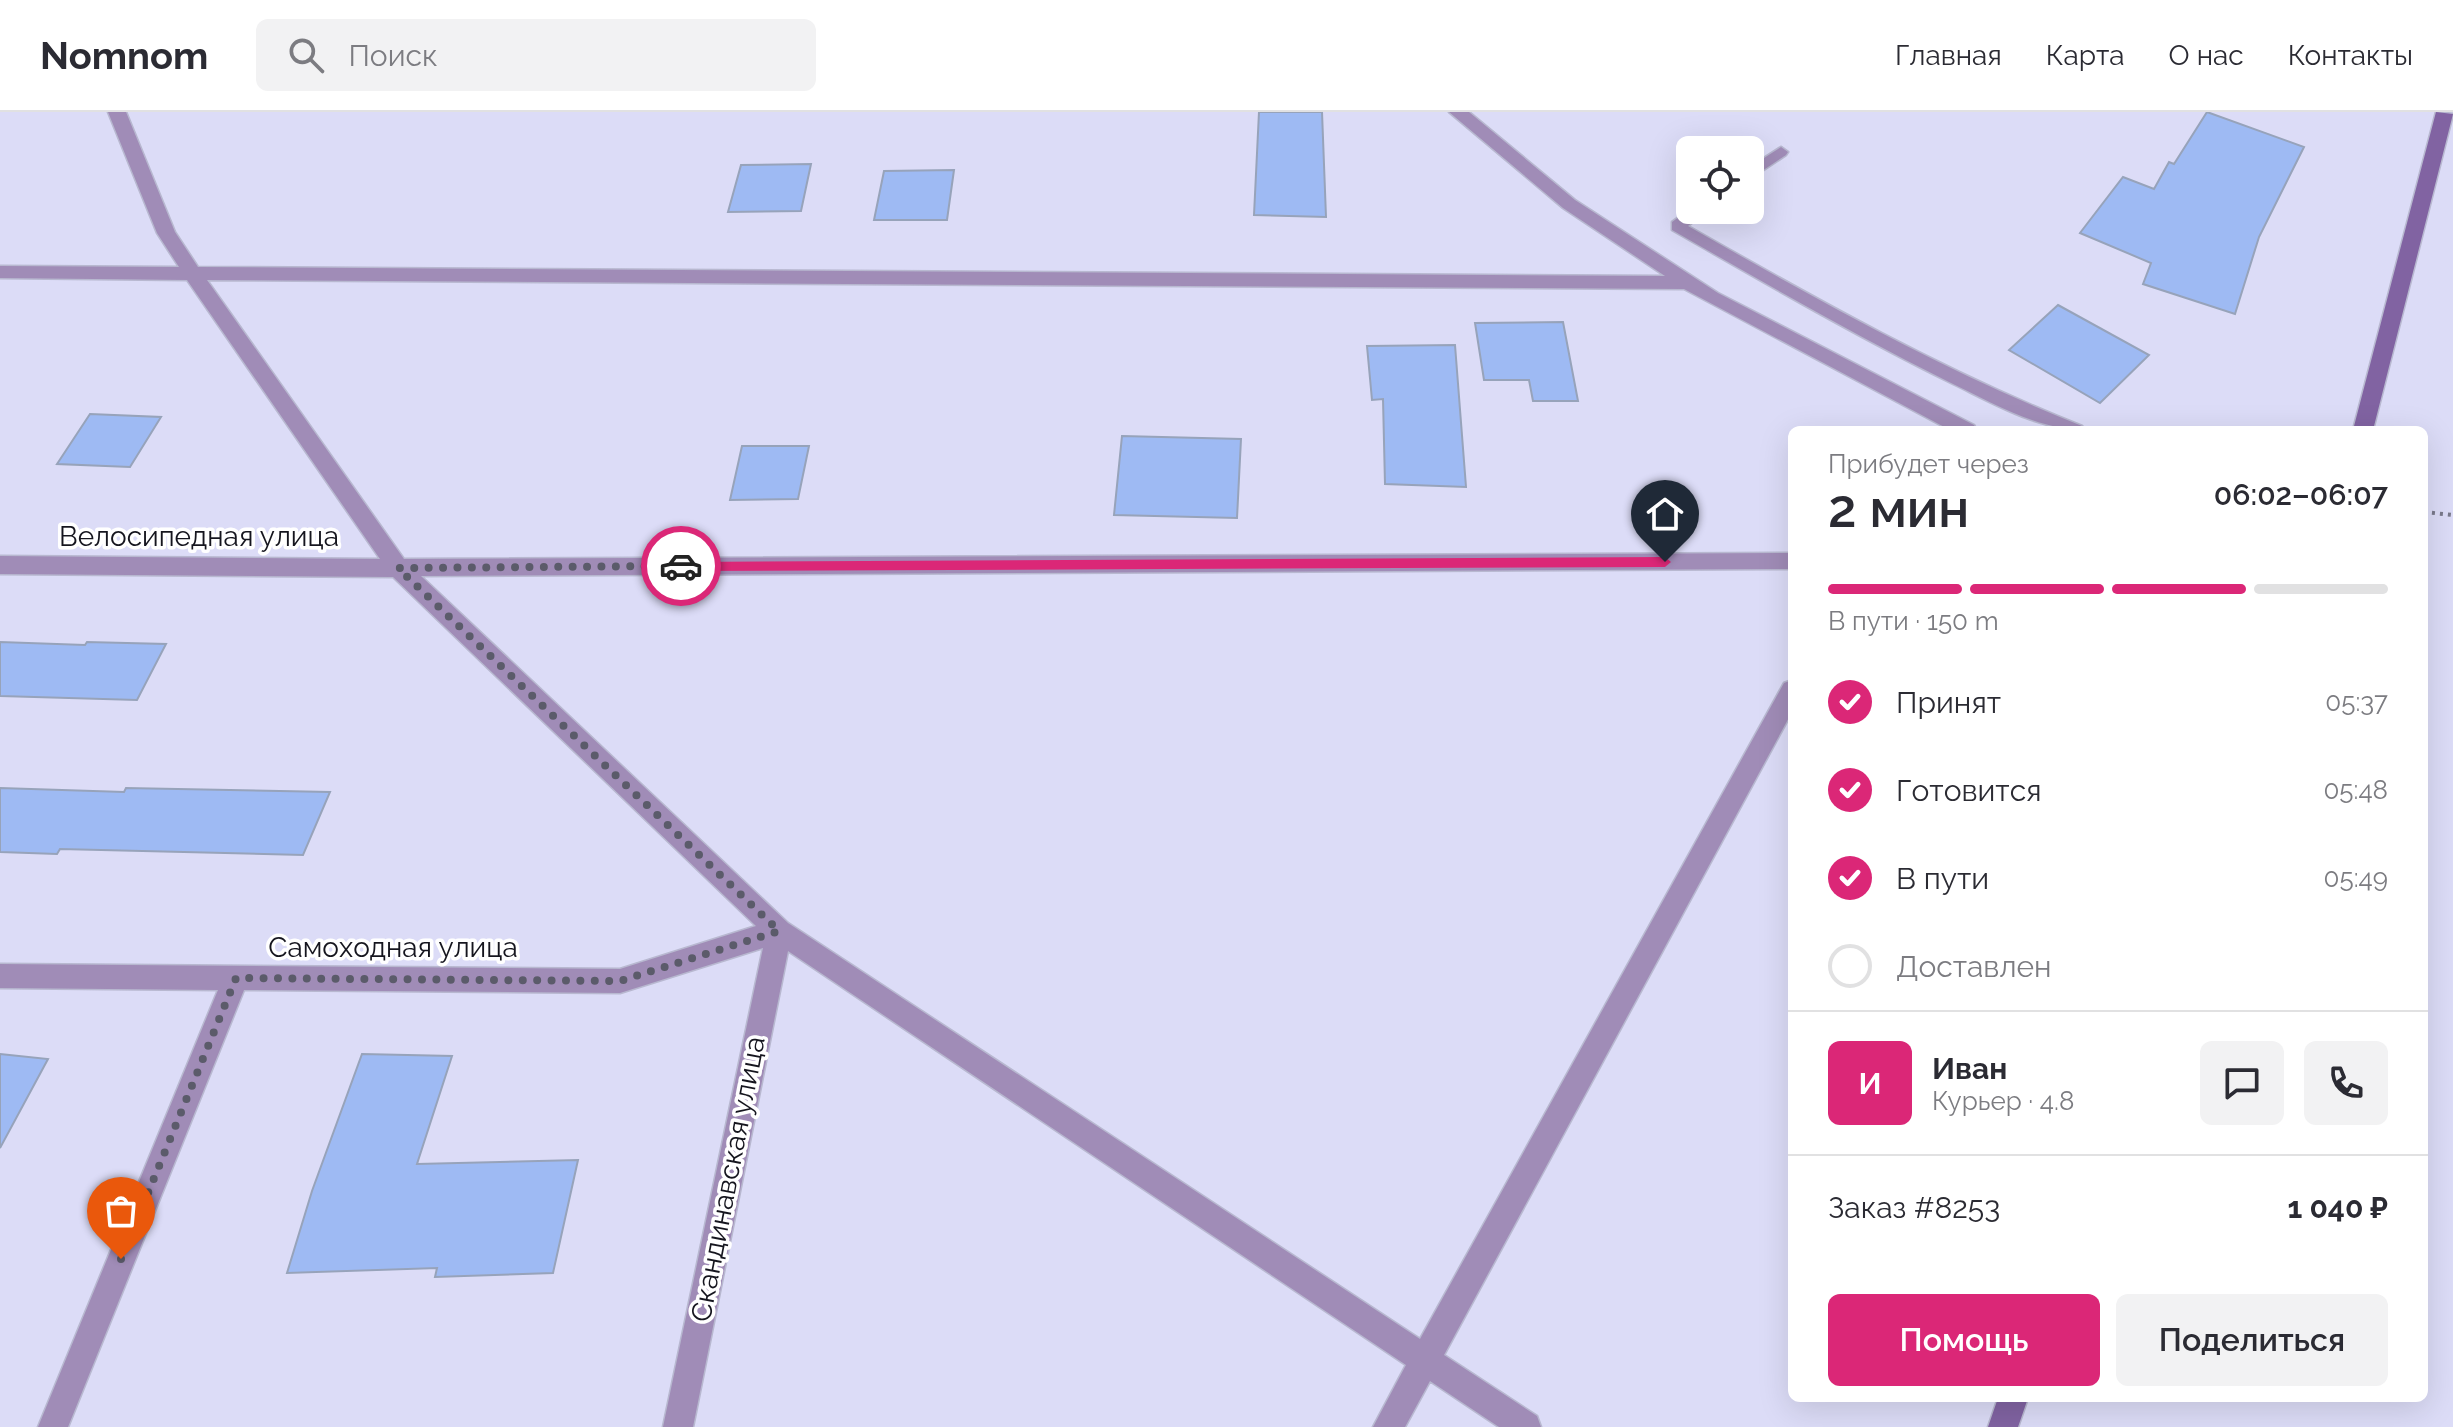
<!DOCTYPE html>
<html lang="ru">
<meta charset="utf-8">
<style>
:root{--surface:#fff;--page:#f2f2f3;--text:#2b2b33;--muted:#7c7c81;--line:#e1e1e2;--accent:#db2777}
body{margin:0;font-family:Raleway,sans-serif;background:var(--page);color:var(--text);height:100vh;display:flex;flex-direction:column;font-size:30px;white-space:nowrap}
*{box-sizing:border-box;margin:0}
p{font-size:26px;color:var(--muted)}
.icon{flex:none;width:44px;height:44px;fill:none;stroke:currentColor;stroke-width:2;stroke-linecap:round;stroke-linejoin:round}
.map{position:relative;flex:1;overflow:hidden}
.drawer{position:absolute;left:1788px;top:314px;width:640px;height:976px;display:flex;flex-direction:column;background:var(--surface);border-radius:12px;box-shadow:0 8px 32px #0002}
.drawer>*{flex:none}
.controls{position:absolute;left:1676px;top:24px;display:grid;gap:16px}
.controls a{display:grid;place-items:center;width:88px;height:88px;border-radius:12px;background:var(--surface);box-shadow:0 8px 32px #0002;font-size:40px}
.pin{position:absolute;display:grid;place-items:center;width:68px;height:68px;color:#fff;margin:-82px -34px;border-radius:50% 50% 50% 0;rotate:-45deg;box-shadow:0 0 8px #0007}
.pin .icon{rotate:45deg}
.courier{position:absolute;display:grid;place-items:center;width:80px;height:80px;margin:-40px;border:6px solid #db2777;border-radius:50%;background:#fff;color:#222;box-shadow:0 2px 10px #0007}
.overview em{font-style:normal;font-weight:600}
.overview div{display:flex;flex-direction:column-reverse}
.overview{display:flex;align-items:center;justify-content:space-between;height:136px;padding:0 40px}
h1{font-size:52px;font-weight:600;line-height:60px}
.bar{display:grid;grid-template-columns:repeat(4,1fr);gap:12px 8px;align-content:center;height:96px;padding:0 40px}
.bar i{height:10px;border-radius:6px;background:var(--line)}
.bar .current{background:var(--accent)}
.bar p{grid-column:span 4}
.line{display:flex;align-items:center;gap:20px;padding:0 40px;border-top:2px solid var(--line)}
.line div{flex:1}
.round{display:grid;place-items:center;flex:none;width:84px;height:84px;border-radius:12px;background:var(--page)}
ol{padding:0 40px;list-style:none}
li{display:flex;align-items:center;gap:24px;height:88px}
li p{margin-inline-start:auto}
li .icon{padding:8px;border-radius:50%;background:var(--accent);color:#fff;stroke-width:4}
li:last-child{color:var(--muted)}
li i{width:44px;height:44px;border:4px solid var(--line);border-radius:50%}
.action{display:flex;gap:16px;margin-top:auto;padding:16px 40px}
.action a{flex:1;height:92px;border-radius:12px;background:var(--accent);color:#fff;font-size:32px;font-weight:600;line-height:92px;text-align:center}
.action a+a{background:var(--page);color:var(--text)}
header{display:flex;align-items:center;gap:48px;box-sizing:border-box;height:112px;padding:0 40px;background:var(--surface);border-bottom:2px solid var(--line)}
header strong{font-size:38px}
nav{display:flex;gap:44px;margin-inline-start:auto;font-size:28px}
.search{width:560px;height:72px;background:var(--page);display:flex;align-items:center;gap:20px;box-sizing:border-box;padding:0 28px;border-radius:12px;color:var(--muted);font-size:30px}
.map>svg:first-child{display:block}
.building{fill:#9ebaf3;stroke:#97a3ba;stroke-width:2}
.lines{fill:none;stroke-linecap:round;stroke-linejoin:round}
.lane-casing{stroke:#b8b8d0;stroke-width:3}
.street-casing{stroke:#b8b8d0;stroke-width:3}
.secondary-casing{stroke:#b8b8d0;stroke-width:3}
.path{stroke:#79798b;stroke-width:4;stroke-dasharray:3 5;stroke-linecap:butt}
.lane{fill:#a08cb7;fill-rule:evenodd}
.street{fill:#a08cb7;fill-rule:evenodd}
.secondary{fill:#8163a2;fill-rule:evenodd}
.route{fill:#db2777}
.done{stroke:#5b5b6a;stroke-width:8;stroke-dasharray:0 14.4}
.labels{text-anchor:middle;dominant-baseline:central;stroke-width:7;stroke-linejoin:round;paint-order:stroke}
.street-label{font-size:28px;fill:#15151e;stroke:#fff}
</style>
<header>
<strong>Nomnom</strong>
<div class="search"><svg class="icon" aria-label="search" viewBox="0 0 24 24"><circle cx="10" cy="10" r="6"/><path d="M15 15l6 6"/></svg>Поиск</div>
<nav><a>Главная</a><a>Карта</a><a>О нас</a><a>Контакты</a></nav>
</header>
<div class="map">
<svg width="2453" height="1315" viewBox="0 0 2453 1315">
<rect width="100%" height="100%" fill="#dcdcf7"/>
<path class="building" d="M 1259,0 L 1322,0 L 1326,105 L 1254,103 Z
M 2207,0 L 2304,35 L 2259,125 L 2235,202 L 2143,172 L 2151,151 L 2080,121 L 2123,65 L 2154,77 L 2169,50 L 2174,52 Z
M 811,52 L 801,99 L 728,100 L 741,53 Z
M 954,58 L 947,108 L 874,108 L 884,59 Z
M 2058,193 L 2149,243 L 2100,291 L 2009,238 Z
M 1563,210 L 1578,289 L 1533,289 L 1529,268 L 1484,268 L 1475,211 Z
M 1455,233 L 1466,375 L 1385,372 L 1383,287 L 1372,288 L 1367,234 Z
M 90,302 L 161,305 L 130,355 L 57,352 Z
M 1122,324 L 1241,327 L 1237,406 L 1114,403 Z
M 742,334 L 809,334 L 798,387 L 730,388 Z
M 0,530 L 85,533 L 87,530 L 166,532 L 137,588 L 0,584 Z
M 0,676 L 124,680 L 126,676 L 330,680 L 303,743 L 60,737 L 57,742 L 0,740 Z
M 0,942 L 48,947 L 0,1036 Z
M 362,942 L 452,944 L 417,1052 L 578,1048 L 553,1161 L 435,1165 L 437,1156 L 287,1161 L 312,1079 Z"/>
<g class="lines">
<defs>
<path id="lane" d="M 1781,35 L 1788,40 L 1786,43 L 1750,67 L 1750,55 Z
M 1690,97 L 1707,98 L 1688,114 C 1816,187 1944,259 2082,314 L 2085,318 C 2037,318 1991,290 1949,270 C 1854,223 1763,170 1672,118 L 1672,110 Z"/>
<path id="street" d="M 108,0 L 126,0 L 175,120 L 198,155 L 1665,164 L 1563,96 L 1449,0 L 1469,0 L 1575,88 L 1718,181 L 1974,313 L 1977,318 L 1950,318 L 1684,177 L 207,168 L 404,447 L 1792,441 L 1792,457 L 421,464 L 788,811 L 1420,1227 L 1784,571 L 1792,568 L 1792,600 L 1444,1243 L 1537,1304 L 1541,1315 L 1499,1315 L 1430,1269 L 1405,1315 L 1373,1315 L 1406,1253 L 788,839 L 693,1315 L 663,1315 L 763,836 L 620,881 L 244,878 L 68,1315 L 38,1315 L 218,878 L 0,876 L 0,852 L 620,857 L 756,814 L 393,465 L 0,462 L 0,444 L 380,447 L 187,168 L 0,166 L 0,154 L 179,155 L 157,121 Z"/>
<path id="secondary" d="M 2436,0 L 2453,2 L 2373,318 L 2353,318 Z
M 1998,1286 L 2028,1286 L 2018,1315 L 1988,1315 Z"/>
</defs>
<use href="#lane" class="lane-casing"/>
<use href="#street" class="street-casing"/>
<use href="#secondary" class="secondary-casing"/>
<path class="path" d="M 2424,400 L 2453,403"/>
<use href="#lane" class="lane"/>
<use href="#street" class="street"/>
<use href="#secondary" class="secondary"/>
</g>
<path class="route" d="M 1665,445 L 1671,450 L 1665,455 L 681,459 L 675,454 L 681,450 Z"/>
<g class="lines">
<path class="done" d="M 121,1147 L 236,866 L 620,869 L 779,819 L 398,456 L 681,454"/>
</g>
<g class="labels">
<g class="street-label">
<text x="199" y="424">Велосипедная улица</text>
<text x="393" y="835">Самоходная улица</text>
<text transform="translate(728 1067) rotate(-79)">Скандинавская улица</text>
</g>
</g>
</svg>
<div class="controls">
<a><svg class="icon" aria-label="locate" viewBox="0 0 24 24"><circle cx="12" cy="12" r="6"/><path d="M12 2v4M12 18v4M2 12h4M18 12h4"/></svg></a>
</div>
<div class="pin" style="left:121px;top:1147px;background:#ea580c"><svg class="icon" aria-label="bag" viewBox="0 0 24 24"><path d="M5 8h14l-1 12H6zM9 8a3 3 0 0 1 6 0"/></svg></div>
<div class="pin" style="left:1665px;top:450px;background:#1f2937"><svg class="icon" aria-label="home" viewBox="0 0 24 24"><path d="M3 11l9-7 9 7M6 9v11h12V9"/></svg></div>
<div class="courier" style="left:681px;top:454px"><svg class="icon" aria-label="car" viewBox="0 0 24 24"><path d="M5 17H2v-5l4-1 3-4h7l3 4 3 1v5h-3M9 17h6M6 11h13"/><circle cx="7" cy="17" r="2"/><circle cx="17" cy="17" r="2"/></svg></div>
<section class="drawer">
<div class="overview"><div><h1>2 мин</h1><p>Прибудет через</p></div><em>06:02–06:07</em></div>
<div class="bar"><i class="current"></i><i class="current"></i><i class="current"></i><i></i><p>В пути · 150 m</p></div>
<ol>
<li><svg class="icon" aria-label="check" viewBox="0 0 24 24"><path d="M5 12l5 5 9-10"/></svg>Принят<p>05:37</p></li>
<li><svg class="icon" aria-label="check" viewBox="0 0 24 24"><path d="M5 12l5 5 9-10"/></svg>Готовится<p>05:48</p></li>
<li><svg class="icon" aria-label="check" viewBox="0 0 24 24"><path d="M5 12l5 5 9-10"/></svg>В пути<p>05:49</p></li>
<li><i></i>Доставлен</li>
</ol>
<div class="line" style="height:144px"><b class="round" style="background:var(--accent);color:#fff">И</b><div><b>Иван</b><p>Курьер · 4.8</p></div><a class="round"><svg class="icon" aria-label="chat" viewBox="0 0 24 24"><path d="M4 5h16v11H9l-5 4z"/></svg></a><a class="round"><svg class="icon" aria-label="phone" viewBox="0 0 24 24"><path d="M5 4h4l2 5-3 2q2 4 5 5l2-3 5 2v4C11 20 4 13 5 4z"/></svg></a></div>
<div class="line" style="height:104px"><div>Заказ #8253</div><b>1 040 ₽</b></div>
<div class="action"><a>Помощь</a><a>Поделиться</a></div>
</section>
</div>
